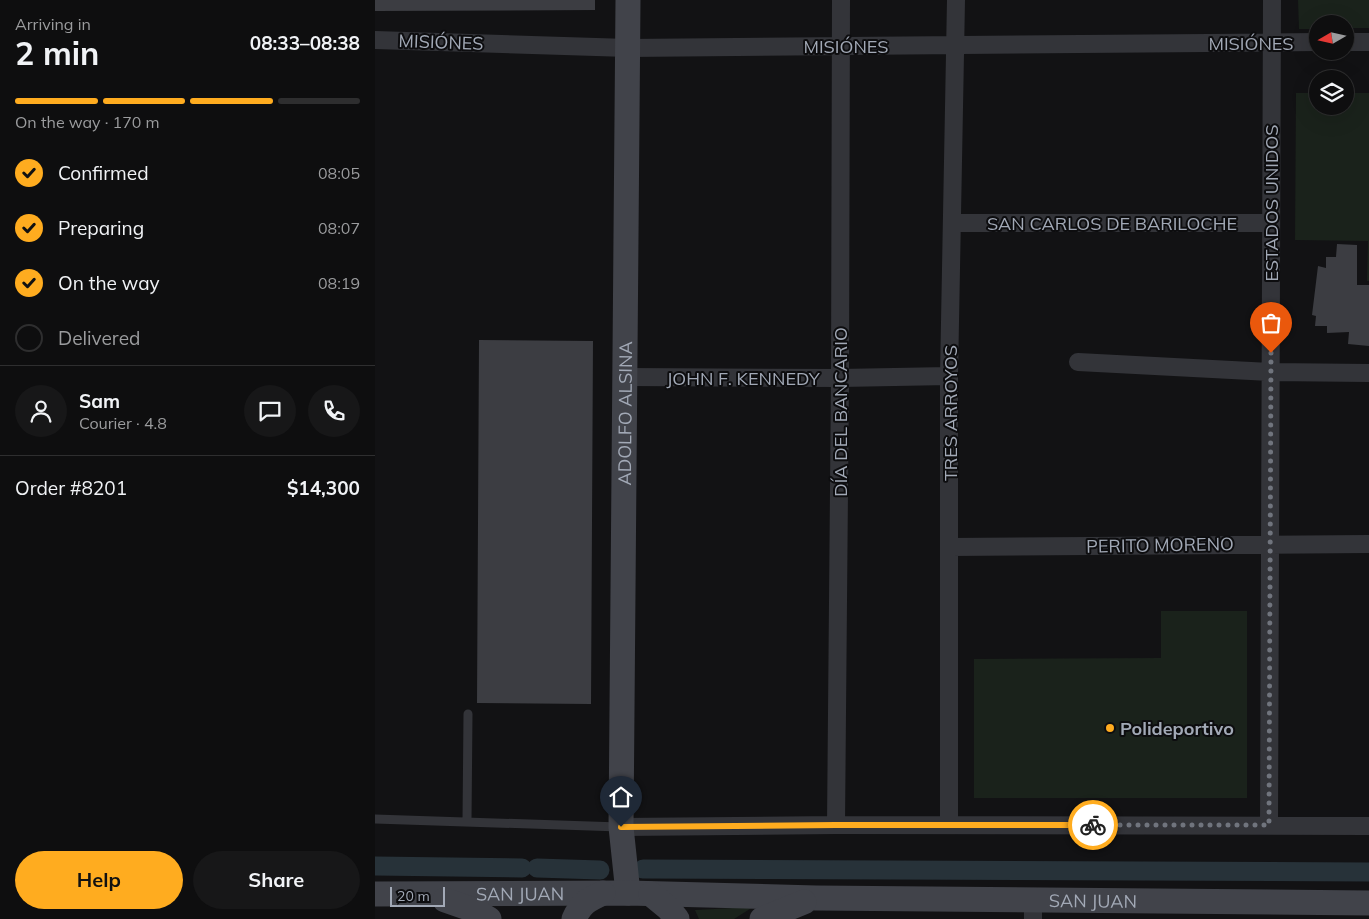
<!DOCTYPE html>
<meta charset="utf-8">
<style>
:root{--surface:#0e0e0f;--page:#171718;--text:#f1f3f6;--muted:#9b9c9e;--line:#2e2e2f;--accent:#ffac1f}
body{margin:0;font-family:Mulish,sans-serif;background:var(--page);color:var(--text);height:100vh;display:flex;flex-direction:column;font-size:19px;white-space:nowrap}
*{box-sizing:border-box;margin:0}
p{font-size:16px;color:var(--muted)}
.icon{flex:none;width:28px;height:28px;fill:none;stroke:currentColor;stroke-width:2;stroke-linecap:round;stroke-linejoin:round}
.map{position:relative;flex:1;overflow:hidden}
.panel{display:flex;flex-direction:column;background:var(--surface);width:375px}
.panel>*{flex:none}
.needle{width:32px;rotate:261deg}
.buttons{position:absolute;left:934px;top:15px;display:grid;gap:10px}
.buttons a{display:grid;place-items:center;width:45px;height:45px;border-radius:50%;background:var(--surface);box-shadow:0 5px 20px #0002,0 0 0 1px var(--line);font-size:25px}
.scale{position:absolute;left:15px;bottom:12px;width:55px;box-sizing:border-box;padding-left:5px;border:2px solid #a2a9b6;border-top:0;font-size:14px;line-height:18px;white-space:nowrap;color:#a2a9b6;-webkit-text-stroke:4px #0d0d0f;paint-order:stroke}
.pin{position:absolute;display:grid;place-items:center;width:42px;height:42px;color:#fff;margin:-51px -21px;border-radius:50% 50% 50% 0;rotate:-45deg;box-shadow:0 0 5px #0007}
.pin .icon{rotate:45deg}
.courier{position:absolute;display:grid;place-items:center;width:50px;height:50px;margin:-25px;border:4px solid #ffac1f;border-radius:50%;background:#fff;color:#222;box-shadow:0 1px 6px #0007}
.summary em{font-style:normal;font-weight:700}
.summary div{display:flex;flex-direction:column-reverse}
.summary{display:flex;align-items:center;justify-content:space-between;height:85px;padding:0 15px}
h1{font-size:32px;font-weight:700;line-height:38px}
.bar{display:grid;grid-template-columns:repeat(4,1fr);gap:8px 5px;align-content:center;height:60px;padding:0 15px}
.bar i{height:6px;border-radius:4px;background:var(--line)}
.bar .current{background:var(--accent)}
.bar p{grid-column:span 4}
.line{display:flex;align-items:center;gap:12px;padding:0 15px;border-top:1px solid var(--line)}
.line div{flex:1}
.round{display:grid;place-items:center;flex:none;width:52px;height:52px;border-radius:26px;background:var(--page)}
ol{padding:0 15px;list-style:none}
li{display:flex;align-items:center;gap:15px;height:55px}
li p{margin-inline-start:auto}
li .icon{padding:5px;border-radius:50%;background:var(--accent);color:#111;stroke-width:4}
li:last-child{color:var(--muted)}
li i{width:28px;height:28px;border:2px solid var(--line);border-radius:50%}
.primary-button{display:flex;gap:10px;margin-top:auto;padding:10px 15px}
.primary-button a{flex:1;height:58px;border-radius:30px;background:var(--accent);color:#111;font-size:20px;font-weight:700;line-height:58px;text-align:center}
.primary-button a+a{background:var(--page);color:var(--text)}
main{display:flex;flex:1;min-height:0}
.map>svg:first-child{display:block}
.green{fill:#1a221b}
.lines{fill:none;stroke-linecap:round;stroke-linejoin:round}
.canal{stroke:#273239;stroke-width:19}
.building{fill:#3c3d42}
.lane{stroke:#333439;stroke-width:9}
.street{stroke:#333439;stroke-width:18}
.secondary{stroke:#41434a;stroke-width:25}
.done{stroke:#70747d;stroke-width:5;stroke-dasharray:0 9}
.route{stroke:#ffac1f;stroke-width:6}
.poi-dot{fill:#ffac1f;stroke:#0d0d0f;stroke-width:2}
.labels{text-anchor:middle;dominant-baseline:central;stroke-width:4;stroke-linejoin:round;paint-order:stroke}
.street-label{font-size:18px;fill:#a2a9b6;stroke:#0d0d0f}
.poi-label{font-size:18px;font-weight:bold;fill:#a2a9b6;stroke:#0d0d0f;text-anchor:start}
</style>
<main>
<section class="panel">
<div class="summary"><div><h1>2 min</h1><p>Arriving in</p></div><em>08:33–08:38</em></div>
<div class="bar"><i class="current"></i><i class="current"></i><i class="current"></i><i></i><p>On the way · 170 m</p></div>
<ol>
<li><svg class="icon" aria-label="check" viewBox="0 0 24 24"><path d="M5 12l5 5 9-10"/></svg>Confirmed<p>08:05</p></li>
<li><svg class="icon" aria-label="check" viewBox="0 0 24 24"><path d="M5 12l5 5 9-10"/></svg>Preparing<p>08:07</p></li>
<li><svg class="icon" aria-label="check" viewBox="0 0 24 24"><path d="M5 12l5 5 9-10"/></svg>On the way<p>08:19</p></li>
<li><i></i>Delivered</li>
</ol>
<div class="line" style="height:90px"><a class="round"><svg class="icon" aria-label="person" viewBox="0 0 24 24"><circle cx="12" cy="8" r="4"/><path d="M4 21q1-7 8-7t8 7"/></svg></a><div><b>Sam</b><p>Courier · 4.8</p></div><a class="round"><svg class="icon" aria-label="chat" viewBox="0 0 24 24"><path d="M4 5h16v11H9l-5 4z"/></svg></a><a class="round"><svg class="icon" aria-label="phone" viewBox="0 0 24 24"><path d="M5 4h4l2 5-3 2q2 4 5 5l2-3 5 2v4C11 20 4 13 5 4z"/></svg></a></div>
<div class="line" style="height:65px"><div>Order #8201</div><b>$14,300</b></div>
<div class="primary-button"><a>Help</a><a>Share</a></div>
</section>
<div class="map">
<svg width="994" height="919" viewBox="0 0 994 919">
<rect width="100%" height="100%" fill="#121214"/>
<path class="green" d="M 923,0 L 994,0 L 994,28 L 970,28 L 970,24 L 942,24 L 942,29 L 924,29 Z
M 921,93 L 942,93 L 942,106 L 970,106 L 970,93 L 994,93 L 994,281 L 992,281 L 993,241 L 920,240 Z
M 786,611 L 872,611 L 872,798 L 599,798 L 599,659 L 786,658 Z
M 378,907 L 359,919 L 324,919 L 320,910 Z"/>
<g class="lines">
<path class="canal" d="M 0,866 L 147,868
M 162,868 L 225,870
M 268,869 L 994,872"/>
</g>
<path class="building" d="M 0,0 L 220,0 L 220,10 L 0,11 Z
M 962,244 L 982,245 L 982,285 L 994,285 L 994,346 L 973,344 L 974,332 L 952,333 L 952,326 L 940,326 L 941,316 L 937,315 L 943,266 L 951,268 L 951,257 L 961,257 Z
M 104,340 L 218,341 L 216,704 L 102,703 Z"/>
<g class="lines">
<path class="lane" d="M 0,819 L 245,827
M 92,821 L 93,714"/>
<path class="street" d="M 0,40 L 253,48 L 942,42
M 970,42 L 994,42
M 578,223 L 896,223
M 703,362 L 895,372 L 994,373
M 251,377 L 465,378 L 574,376
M 575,547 L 994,544
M 461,825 L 465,378 L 466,0
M 574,825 L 574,376 L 581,0
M 894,825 L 897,0
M 246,827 L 461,825 L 994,826
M 658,919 L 658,901"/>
<g class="secondary">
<path id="s1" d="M 253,893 L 246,827 L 253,0"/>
<path id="s2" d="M 0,894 L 253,893 L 441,898 L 994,903"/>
<path d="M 276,894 L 293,908 L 302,919"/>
<path d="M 70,900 L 99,910 L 114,919"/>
<path d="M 199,919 C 206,903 213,900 228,893"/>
<path d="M 387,919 L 429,902"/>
</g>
</g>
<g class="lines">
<path class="done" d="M 718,825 L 894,825 L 896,353"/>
<path class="route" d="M 246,827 L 461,825 L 718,825"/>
</g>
<circle class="poi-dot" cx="735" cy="728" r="5"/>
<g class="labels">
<g class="street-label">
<text transform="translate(66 42) rotate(2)">MISIÓNES</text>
<text x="876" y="43">MISIÓNES</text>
<text x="471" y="46">MISIÓNES</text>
<text transform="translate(896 203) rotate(-90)">ESTADOS UNIDOS</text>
<text x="737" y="223">SAN CARLOS DE BARILOCHE</text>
<text x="368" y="378">JOHN F. KENNEDY</text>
<text transform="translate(465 412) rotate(-90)">DÍA DEL BANCARIO</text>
<text transform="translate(575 413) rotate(-90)">TRES ARROYOS</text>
<text stroke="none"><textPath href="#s1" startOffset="480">ADOLFO ALSINA</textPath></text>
<text transform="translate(785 545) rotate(-1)">PERITO MORENO</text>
<text stroke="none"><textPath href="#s2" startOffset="145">SAN JUAN</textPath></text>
<text stroke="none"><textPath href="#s2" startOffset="718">SAN JUAN</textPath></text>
</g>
<g class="poi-label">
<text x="745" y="728">Polideportivo</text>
</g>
</g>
</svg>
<div class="buttons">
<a><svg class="needle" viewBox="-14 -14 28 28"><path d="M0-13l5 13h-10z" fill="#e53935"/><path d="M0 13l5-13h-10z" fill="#9b9c9e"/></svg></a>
<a><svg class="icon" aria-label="layers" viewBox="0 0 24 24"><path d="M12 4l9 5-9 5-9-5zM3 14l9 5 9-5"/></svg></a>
</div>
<div class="scale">20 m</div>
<div class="pin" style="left:896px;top:353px;background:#ea580c"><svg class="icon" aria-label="bag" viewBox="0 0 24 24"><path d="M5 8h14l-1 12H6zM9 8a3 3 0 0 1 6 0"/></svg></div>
<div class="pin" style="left:246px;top:827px;background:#1f2937"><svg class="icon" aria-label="home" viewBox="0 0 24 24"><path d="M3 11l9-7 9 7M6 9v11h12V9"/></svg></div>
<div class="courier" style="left:718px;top:825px"><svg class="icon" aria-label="bike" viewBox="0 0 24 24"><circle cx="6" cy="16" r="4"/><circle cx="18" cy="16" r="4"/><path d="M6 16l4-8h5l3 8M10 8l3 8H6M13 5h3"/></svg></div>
</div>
</main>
